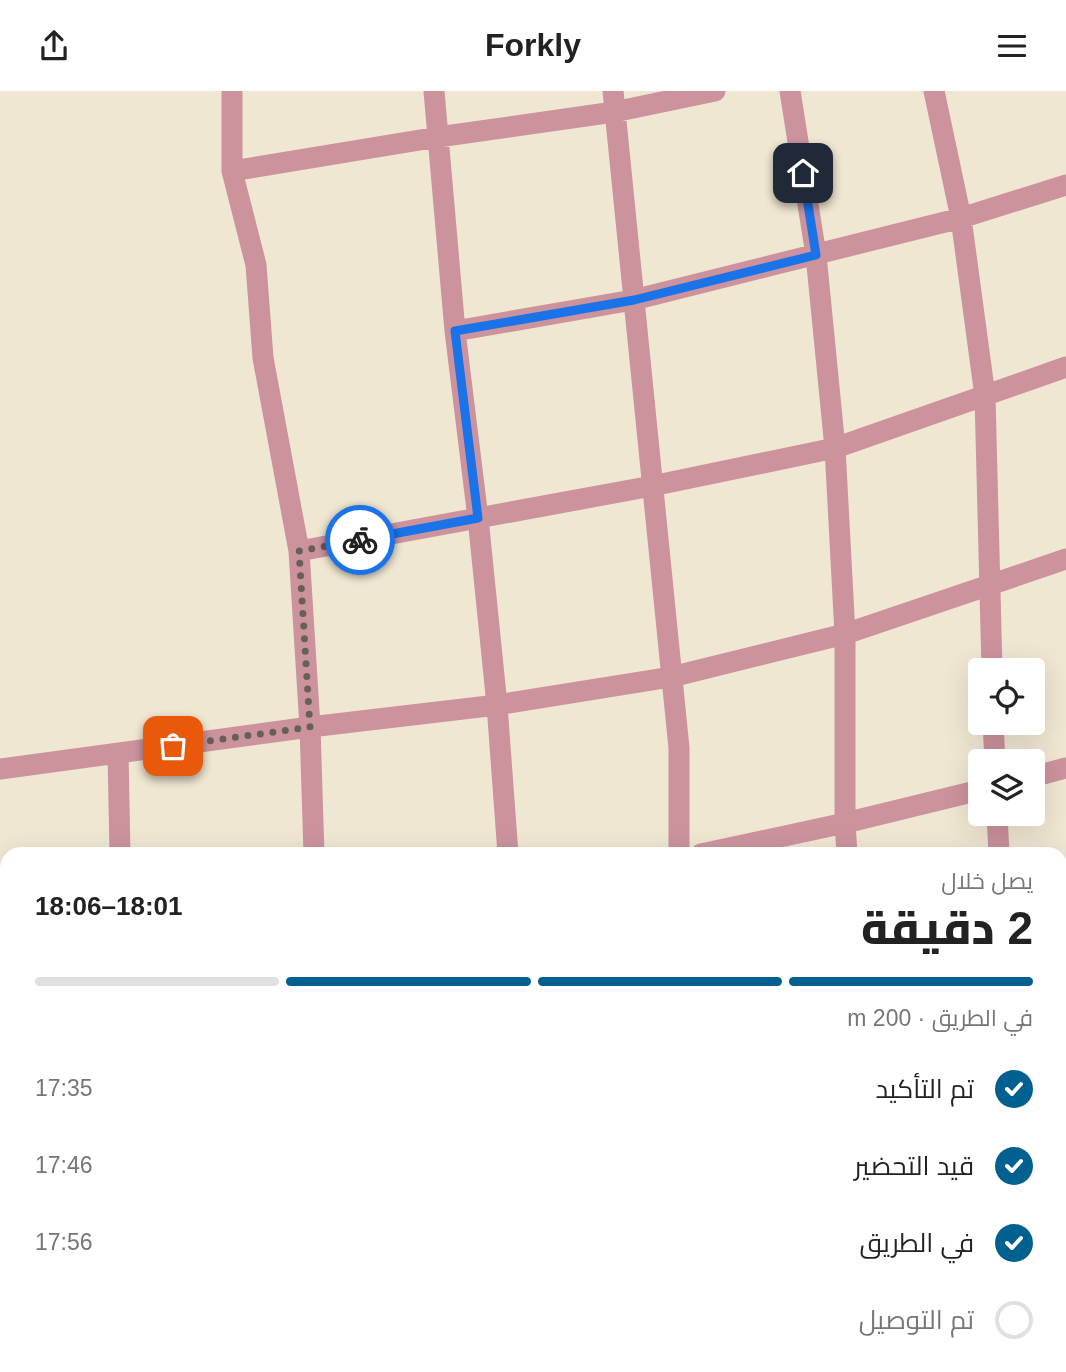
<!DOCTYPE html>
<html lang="ar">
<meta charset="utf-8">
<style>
:root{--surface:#fff;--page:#f6f6f6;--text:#222;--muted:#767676;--line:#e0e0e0;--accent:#006191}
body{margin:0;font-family:Arial,Cairo,sans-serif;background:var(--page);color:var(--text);direction:rtl;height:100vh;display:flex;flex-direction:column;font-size:26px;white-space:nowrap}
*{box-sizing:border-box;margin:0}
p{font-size:23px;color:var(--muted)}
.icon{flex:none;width:38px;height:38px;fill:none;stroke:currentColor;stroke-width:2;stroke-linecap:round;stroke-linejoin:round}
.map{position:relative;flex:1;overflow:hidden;direction:ltr}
.side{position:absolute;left:0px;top:756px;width:1068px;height:525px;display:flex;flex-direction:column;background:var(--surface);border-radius:21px 21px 0 0;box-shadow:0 7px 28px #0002;direction:rtl}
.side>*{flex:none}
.fabs{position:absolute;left:968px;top:567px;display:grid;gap:14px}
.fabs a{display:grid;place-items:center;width:77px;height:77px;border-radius:7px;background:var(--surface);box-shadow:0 7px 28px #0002;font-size:35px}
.pin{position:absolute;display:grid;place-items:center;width:60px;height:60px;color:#fff;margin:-30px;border-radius:14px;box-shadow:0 4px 10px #0006}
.courier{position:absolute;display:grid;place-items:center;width:70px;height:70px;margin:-35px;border:5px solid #1a73e8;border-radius:50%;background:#fff;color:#222;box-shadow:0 2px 9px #0007}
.head em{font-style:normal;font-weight:800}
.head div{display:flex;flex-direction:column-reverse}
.head{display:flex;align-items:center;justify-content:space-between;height:119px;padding:0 35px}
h1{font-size:46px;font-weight:800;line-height:52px}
.bar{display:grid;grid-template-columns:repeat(4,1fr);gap:10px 7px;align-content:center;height:84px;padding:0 35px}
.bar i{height:9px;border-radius:5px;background:var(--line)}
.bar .on{background:var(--accent)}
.bar p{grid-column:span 4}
ol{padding:0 35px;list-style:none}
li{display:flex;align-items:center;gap:21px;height:77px}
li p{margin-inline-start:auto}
li .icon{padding:7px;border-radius:50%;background:var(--accent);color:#fff;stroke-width:4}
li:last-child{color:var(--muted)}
li i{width:38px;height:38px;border:4px solid var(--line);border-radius:50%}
header{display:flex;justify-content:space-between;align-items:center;height:91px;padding:0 35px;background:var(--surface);font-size:32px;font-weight:800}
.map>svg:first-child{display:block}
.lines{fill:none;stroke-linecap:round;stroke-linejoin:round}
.minor{stroke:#cc939d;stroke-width:21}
.done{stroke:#676155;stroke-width:7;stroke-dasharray:0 12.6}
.route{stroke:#1a73e8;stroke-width:9}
</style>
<header><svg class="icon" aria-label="menu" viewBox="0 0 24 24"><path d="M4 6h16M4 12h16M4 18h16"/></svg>Forkly<svg class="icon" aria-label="share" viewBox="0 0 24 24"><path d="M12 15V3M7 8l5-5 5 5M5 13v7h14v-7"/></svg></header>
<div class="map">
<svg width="1066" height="1281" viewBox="0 0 1066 1281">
<rect width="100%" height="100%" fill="#f0e7d2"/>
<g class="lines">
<path class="minor" d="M 232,0 L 232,80 L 256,174 L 263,267 L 299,460 L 310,636 L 314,763
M 434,0 L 455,240 L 633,209 L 961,127 L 1066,94
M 613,0 L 679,657 L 679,763
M 790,0 L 816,164 L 835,357 L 845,543 L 845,732 L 847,763
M 934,0 L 961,127 L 985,305 L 992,579
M 232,80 L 438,46 L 614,21 L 715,0
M 455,240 L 478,427 L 497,614 L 508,763
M 299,460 L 652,395 L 835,357 L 1066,276
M 993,632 L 995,670
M 118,662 L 120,763
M 0,678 L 310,636 L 497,614 L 671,586 L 845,543 L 1066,468
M 1032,686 L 1066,677
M 997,723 L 999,763
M 701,763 L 845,732 L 980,699
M 1060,864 L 1066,863
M 0,878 L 7,877
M 1060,1053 L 1066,1052
M 0,1091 L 7,1089
M 1060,1107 L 1066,1129
M 1060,1263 L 1066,1262
M 512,1274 L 512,1281
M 710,1274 L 711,1281
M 950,1274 L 952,1281
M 0,1275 L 2,1281
M 59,1281 L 125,1274
M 152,1281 L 153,1274
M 333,1281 L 333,1274
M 985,1281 L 1014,1274"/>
</g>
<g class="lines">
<path class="done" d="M 173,655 L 310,636 L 299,460 L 360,449"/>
<path class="route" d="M 360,449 L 478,427 L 455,240 L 634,209 L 816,164 L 803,82"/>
</g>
</svg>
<div class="fabs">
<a><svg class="icon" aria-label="locate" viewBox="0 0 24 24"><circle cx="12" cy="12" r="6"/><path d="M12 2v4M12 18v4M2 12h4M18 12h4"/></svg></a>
<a><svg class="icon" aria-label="layers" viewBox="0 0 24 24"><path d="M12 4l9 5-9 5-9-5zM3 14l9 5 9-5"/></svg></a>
</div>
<div class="pin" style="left:173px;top:655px;background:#ea580c"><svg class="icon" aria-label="bag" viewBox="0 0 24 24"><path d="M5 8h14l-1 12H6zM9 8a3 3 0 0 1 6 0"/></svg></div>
<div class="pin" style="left:803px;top:82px;background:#1f2937"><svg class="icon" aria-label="home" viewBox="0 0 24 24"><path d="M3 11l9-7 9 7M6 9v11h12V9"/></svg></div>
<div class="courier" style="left:360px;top:449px"><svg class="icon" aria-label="bike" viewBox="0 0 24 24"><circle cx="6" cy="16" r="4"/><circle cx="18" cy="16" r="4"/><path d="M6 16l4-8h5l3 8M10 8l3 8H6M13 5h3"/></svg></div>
<section class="side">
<div class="head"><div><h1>2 دقيقة</h1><p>يصل خلال</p></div><em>18:01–18:06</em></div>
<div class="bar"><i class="on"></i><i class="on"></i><i class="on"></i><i></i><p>في الطريق · 200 m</p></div>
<ol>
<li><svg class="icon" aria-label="check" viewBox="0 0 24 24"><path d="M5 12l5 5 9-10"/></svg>تم التأكيد<p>17:35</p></li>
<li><svg class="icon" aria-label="check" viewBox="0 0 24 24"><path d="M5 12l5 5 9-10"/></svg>قيد التحضير<p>17:46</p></li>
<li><svg class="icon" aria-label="check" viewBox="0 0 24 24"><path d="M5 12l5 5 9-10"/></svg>في الطريق<p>17:56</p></li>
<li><i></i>تم التوصيل</li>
</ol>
</section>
</div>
